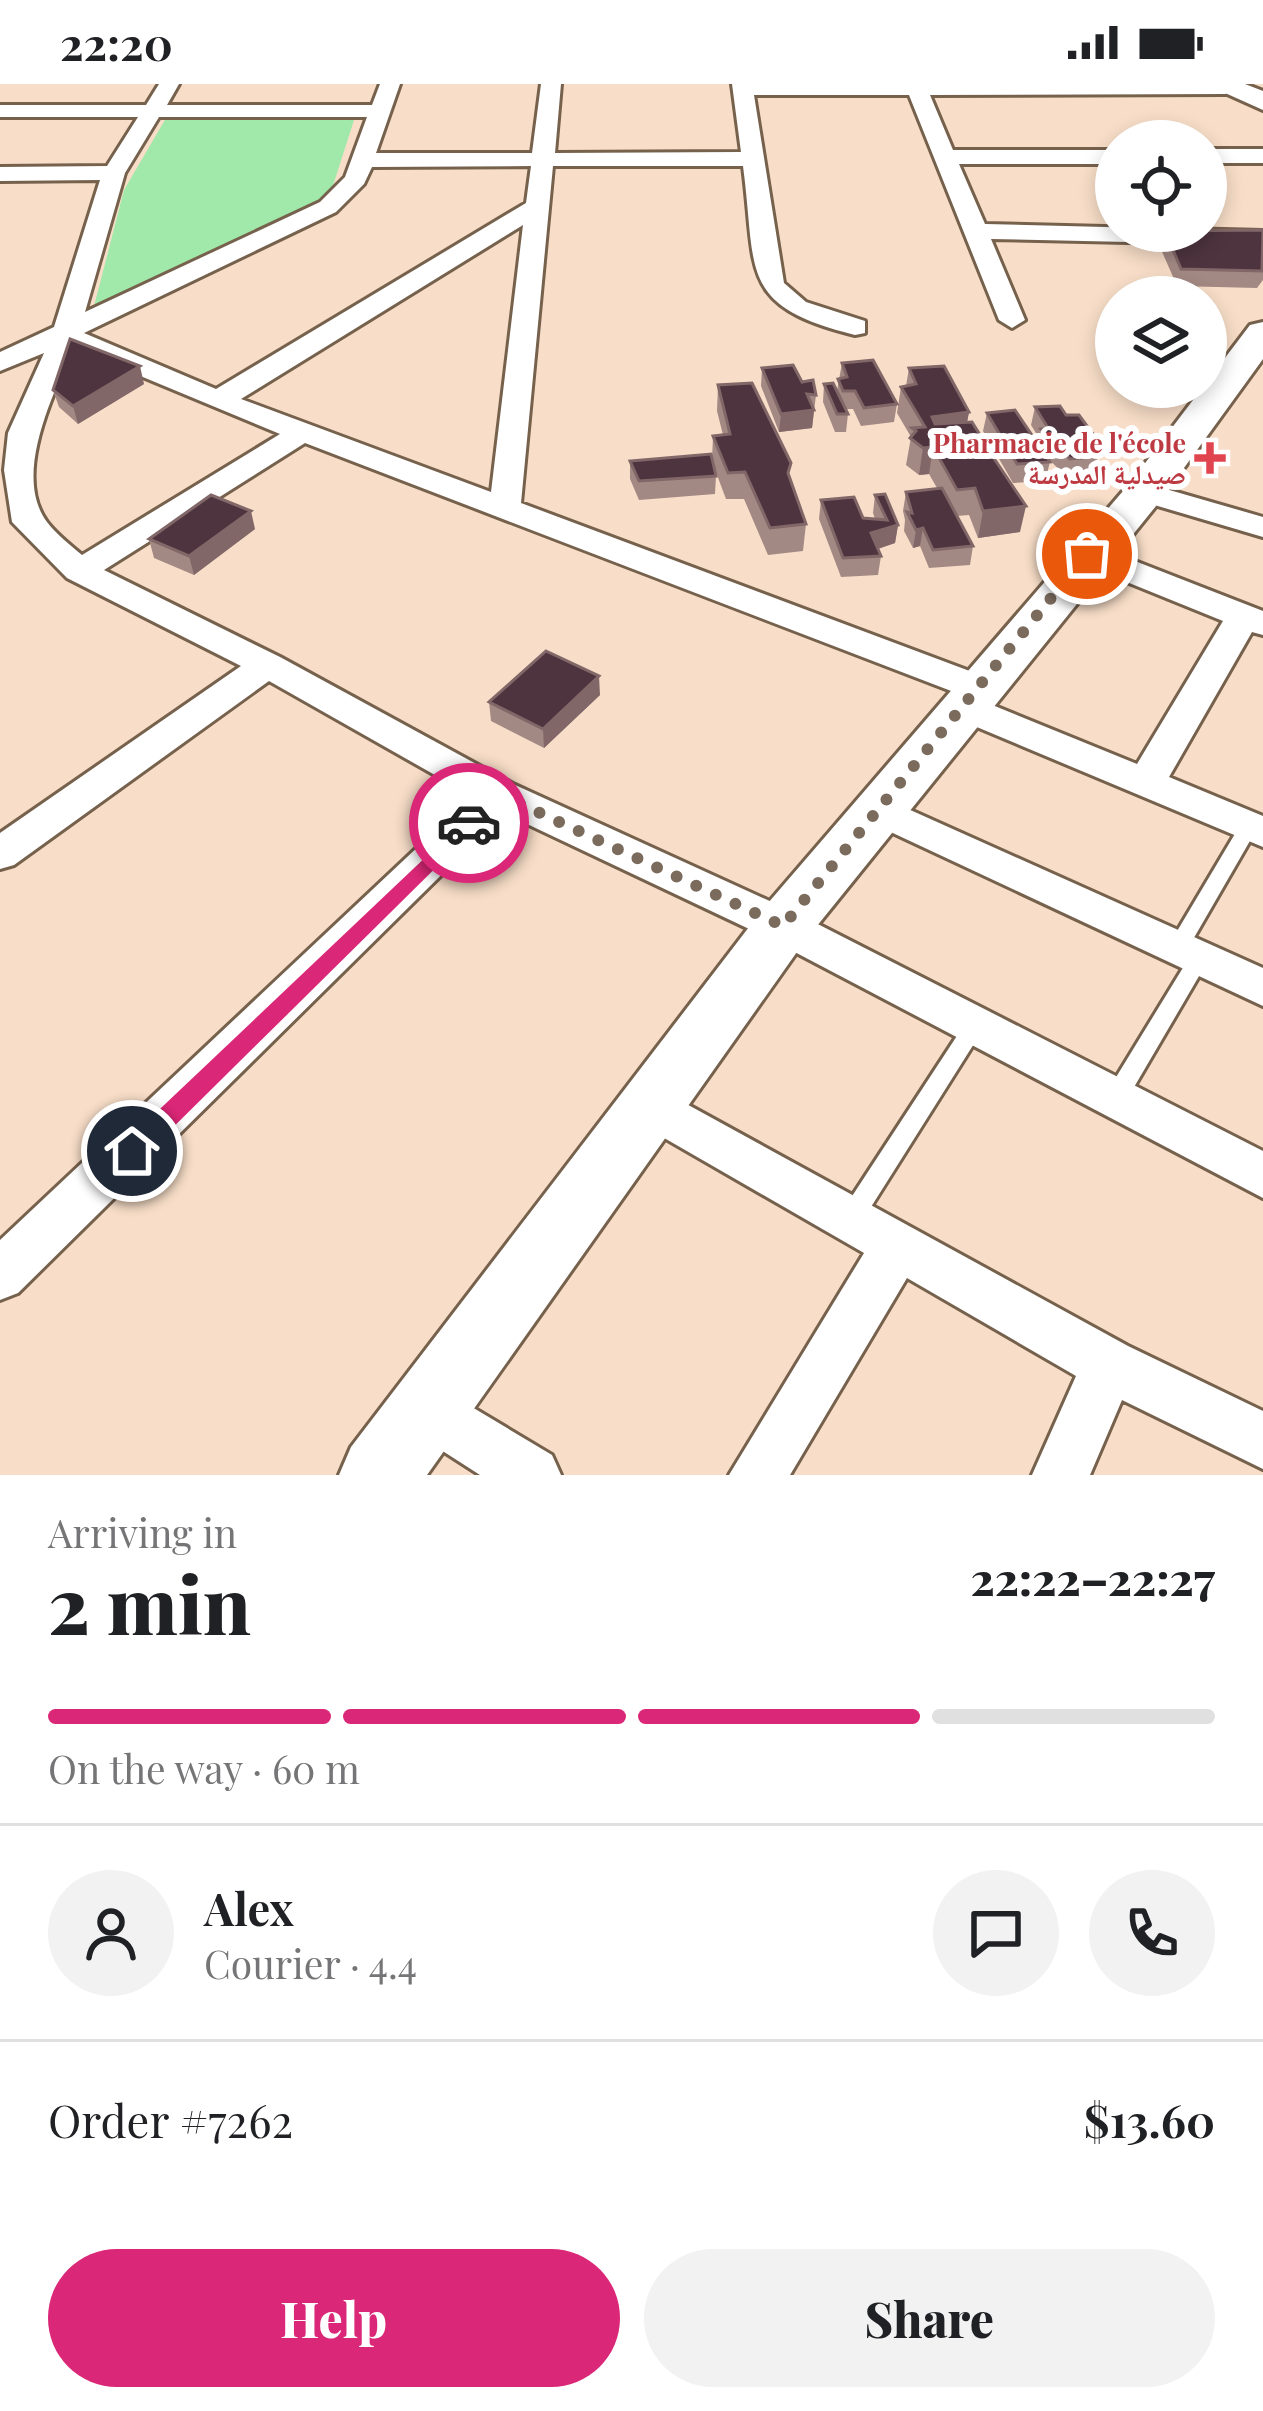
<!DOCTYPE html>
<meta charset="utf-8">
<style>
:root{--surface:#fff;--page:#f2f2f2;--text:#202124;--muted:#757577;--line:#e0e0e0;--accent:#db2777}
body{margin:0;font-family:"Playfair Display","Noto Naskh Arabic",serif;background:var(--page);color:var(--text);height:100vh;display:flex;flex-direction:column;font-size:45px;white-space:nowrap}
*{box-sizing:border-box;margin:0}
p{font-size:39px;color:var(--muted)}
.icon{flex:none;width:66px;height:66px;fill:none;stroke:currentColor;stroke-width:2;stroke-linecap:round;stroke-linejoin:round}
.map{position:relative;height:1391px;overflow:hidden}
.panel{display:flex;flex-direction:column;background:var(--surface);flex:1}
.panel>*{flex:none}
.fabs{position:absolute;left:1095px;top:36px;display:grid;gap:24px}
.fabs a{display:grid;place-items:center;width:132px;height:132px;border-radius:50%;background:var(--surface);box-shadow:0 6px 18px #0003;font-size:60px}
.pin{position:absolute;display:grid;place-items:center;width:102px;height:102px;color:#fff;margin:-51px;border:6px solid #fff;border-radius:50%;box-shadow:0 3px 12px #0007}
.courier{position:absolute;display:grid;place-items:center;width:120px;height:120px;margin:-60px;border:9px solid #db2777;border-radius:50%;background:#fff;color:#222;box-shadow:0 3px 15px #0007}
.head em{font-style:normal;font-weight:800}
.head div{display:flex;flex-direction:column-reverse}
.head{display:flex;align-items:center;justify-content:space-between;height:204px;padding:0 48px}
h1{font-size:78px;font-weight:800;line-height:90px}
.bar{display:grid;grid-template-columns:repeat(4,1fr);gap:18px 12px;align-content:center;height:144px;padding:0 48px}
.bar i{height:15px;border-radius:9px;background:var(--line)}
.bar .current{background:var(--accent)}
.bar p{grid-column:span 4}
.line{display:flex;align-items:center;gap:30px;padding:0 48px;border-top:3px solid var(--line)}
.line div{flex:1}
.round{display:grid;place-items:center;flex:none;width:126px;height:126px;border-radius:63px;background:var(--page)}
.button{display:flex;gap:24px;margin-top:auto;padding:24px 48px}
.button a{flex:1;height:138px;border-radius:72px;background:var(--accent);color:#fff;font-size:48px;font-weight:800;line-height:138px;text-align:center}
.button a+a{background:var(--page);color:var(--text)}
.status{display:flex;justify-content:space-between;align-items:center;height:84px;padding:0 60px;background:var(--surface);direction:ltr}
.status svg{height:33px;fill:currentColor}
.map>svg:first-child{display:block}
.green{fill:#a1e9ab}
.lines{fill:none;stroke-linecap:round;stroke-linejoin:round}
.lane-casing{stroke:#76614d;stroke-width:6}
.street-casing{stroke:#76614d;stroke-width:6}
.secondary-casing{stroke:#76614d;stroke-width:6}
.lane{fill:#fff;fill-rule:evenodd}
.street{fill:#fff;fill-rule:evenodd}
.secondary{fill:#fff;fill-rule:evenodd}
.wall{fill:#a38984}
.shaded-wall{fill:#816768}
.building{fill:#4e343f;stroke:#816768;stroke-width:3}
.route{fill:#db2777}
.done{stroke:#7b6b5d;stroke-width:12;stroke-dasharray:0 21.6}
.health-dot{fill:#e0444e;stroke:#fff;stroke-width:4.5}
.labels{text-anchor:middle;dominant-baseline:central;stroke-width:12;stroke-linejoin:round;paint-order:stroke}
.far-health-label{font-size:27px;font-weight:bold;fill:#be3a42;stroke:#fff;text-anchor:end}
</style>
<div class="status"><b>22:20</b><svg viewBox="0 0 49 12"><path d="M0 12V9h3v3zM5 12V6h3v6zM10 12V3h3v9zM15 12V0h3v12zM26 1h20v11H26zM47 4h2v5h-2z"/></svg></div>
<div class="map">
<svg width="1263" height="1391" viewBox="0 0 1263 1391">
<rect width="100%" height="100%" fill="#f8dec8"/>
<path class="green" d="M 355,33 L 330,111 L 92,230 L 124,106 L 166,34 Z"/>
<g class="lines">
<defs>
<path id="lane" d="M 1249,736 L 1256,738 L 1258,743 L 1184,871 L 1177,873 L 1170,871 L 1167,865 L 1170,859 L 1242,738 Z
M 1199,867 L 1206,869 L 1209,875 L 1123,1022 L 1115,1024 L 1107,1022 L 1104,1015 L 1107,1008 L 1192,869 Z
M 975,932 L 982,935 L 986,941 L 982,947 L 859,1142 L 851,1145 L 843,1142 L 839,1134 L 843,1126 L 968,935 Z"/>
<path id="street" d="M 159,0 L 179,0 L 167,21 L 372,21 L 380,0 L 400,0 L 376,69 L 532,69 L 541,0 L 561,0 L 555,69 L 741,68 L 732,0 L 1232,0 L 1232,8 L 1225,10 L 930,11 L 953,66 L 1116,66 L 1116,80 L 959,80 L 985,140 L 1263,147 L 1263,161 L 991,155 L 1025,236 L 1012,244 L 999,236 L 909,11 L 754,11 L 784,199 L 806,218 L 865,237 L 865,249 L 855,251 C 737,222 757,187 743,82 L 553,82 L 521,419 L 991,595 L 996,604 L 980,616 L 1137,680 L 1223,537 L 1075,477 L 1071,470 L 1075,463 L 1099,463 L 1263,527 L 1263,551 L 1252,548 L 1169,693 L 1263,732 L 1263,763 L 948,631 L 942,622 L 959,610 L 305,359 L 104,486 L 280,573 L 513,700 L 798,830 L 1263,1067 L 1263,1114 L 768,854 L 504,729 L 18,1209 L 0,1216 L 0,1156 L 472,712 L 269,597 L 14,781 L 0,785 L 0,749 L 241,582 L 67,494 L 12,438 L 4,386 L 8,349 L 44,269 L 0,287 L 0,268 L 54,243 L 100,96 L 0,97 L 0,83 L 107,82 L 138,33 L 0,33 L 0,21 L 146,21 ZM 159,33 L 367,33 L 345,93 L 320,118 L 85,228 L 125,89 ZM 531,82 L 526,119 L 216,305 L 84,249 L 336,128 L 364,100 L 372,83 ZM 523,141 L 491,408 L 241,315 ZM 73,264 L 280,350 L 82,471 C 70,461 56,450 47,438 C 12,391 54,310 73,264 Z
M 1206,65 L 1263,65 L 1263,79 L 1206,79 Z
M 1145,399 L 1263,433 L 1263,453 L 1134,415 L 1129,408 Z
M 879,712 L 1263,884 L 1263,922 L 865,736 L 859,726 L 865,716 Z
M 650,1000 L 1128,1262 L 1263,1327 L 1263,1385 L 1122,1316 L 1090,1391 L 1032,1391 L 1076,1292 L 907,1194 L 790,1391 L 729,1391 L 864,1169 L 633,1036 L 626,1021 L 633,1006 Z
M 430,1298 L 552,1371 L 561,1391 L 480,1391 L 410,1346 L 402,1326 L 410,1306 Z"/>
<path id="secondary" d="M 1205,0 L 1245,0 L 1263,7 L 1263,26 Z
M 1263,238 L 1263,275 L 1160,417 L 804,858 L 427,1391 L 339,1391 L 351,1363 L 762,826 L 1130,399 L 1250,241 Z"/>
</defs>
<use href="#lane" class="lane-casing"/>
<use href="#street" class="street-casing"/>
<use href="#secondary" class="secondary-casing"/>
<use href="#lane" class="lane"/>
<use href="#street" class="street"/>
<use href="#secondary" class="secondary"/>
</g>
<path class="wall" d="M 1263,146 L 1263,196 L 1257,204 L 1177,202 L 1160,163 L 1164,147 Z
M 842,279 L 897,320 L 894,338 L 861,342 L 853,325 L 846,325 L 848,330 L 846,348 L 835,348 L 823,318 L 824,300 L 837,307 Z
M 762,284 L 802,298 L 816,311 L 812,344 L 779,348 L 761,302 Z
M 909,284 L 969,328 L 967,338 L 985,359 L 983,367 L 1020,448 L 978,454 L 969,431 L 957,432 L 973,462 L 970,481 L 929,484 L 920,462 L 913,464 L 904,447 L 905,436 L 903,427 L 906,408 L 937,404 L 929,390 L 919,391 L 906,381 L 911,353 L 897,329 L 901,303 L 906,302 Z
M 144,300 L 78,340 L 59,323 L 53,306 Z
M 718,301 L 789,393 L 806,440 L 803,467 L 768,471 L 744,415 L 726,415 L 714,383 L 716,392 L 715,410 L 639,416 L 630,395 L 630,377 L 712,376 L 713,352 L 723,351 L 717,327 Z
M 1035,323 L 1066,331 L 1101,361 L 1096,380 L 1090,380 L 1087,392 L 1066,393 L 1045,371 L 1050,378 L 1045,397 L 1013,399 L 983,347 L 987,329 L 1038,360 L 1039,354 L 1031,341 Z
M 875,411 L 898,441 L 895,459 L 878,465 L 881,472 L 878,491 L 841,493 L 819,435 L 821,416 L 863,434 L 875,435 L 873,429 Z
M 255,445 L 194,491 L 154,474 L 149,455 Z
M 600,611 L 544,664 L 491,637 L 489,618 Z"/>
<path class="shaded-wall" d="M 140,282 L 144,300 L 78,340 L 73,322 Z
M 814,326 L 812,344 L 779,348 L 781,330 Z
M 969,328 L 964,354 L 927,359 L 932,333 Z
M 933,363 L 929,390 L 919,391 L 923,364 Z
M 1026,422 L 1020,448 L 978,454 L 983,427 Z
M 251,427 L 255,445 L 194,491 L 189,472 Z
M 898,441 L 895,459 L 868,468 L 871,449 Z
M 923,444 L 920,462 L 913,464 L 916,446 Z
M 599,592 L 600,611 L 544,664 L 543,645 Z"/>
<path class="building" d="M 1263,146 L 1262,187 L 1181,185 L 1165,147 Z
M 70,255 L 140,282 L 73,322 L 53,306 Z
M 873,276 L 897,320 L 864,324 L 855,307 L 843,307 L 838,295 L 847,293 L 842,279 Z
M 793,281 L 802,298 L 813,296 L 816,311 L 807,310 L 814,326 L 781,330 L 762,284 Z
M 944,282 L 969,328 L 932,333 L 935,340 L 972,338 L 985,359 L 946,362 L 952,369 L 989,367 L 1026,422 L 983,427 L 975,404 L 957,406 L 933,363 L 923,364 L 910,354 L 916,347 L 912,344 L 925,343 L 901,303 L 916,300 L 909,284 Z
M 752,299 L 791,379 L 788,389 L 806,440 L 770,444 L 745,388 L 728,389 L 713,352 L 730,350 L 718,301 Z
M 833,299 L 848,330 L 837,330 L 824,300 Z
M 1060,322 L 1066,331 L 1079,331 L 1101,361 L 1085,362 L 1092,373 L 1070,375 L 1041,345 L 1048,344 L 1035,323 Z
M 1015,326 L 1050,378 L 1017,380 L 987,329 Z
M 711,370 L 716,392 L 639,397 L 630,377 Z
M 942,404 L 973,462 L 933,466 L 923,444 L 916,446 L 907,428 L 912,429 L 906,408 Z
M 885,410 L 898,441 L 871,449 L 881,472 L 843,474 L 821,416 L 854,413 L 863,434 L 887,436 L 875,411 Z
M 211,411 L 251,427 L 189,472 L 149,455 Z
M 546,567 L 599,592 L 543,645 L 489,618 Z"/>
<path class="route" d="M 469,732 L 479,739 L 476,744 L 141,1075 L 124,1075 L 124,1059 Z"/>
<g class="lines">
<path class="done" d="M 469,739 L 499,710 L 783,842 L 1087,470"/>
</g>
<path class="health-dot" d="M1204 356h12v12h12v12h-12v12h-12v-12h-12v-12h12z"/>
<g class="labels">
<g class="far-health-label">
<text x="1186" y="358">Pharmacie de l'école<tspan x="1186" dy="31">صيدلية المدرسة</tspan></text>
</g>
</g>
</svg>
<div class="fabs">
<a><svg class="icon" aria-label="locate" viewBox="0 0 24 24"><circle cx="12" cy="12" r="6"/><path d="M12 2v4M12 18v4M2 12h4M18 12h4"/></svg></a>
<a><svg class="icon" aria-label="layers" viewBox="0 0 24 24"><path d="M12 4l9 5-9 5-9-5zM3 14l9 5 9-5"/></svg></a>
</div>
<div class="pin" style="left:1087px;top:470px;background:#ea580c"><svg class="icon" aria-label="bag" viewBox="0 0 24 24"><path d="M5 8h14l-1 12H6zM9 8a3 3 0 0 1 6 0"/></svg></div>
<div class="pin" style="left:132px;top:1067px;background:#1f2937"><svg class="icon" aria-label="home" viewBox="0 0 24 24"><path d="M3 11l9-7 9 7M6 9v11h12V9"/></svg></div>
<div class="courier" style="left:469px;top:739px"><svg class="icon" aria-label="car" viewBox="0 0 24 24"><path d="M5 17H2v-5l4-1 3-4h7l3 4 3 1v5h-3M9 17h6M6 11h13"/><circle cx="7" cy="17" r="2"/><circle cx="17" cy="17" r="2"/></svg></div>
</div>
<section class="panel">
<div class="head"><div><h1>2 min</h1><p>Arriving in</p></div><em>22:22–22:27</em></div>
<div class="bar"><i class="current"></i><i class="current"></i><i class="current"></i><i></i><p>On the way · 60 m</p></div>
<div class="line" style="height:216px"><a class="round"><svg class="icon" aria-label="person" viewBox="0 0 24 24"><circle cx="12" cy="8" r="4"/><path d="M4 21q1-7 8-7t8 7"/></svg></a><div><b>Alex</b><p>Courier · 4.4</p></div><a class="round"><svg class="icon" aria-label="chat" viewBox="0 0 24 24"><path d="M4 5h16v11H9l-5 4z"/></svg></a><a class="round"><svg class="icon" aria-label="phone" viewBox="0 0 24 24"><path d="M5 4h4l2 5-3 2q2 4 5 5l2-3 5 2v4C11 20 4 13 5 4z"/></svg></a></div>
<div class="line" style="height:156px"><div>Order #7262</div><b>$13.60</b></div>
<div class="button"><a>Help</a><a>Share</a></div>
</section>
